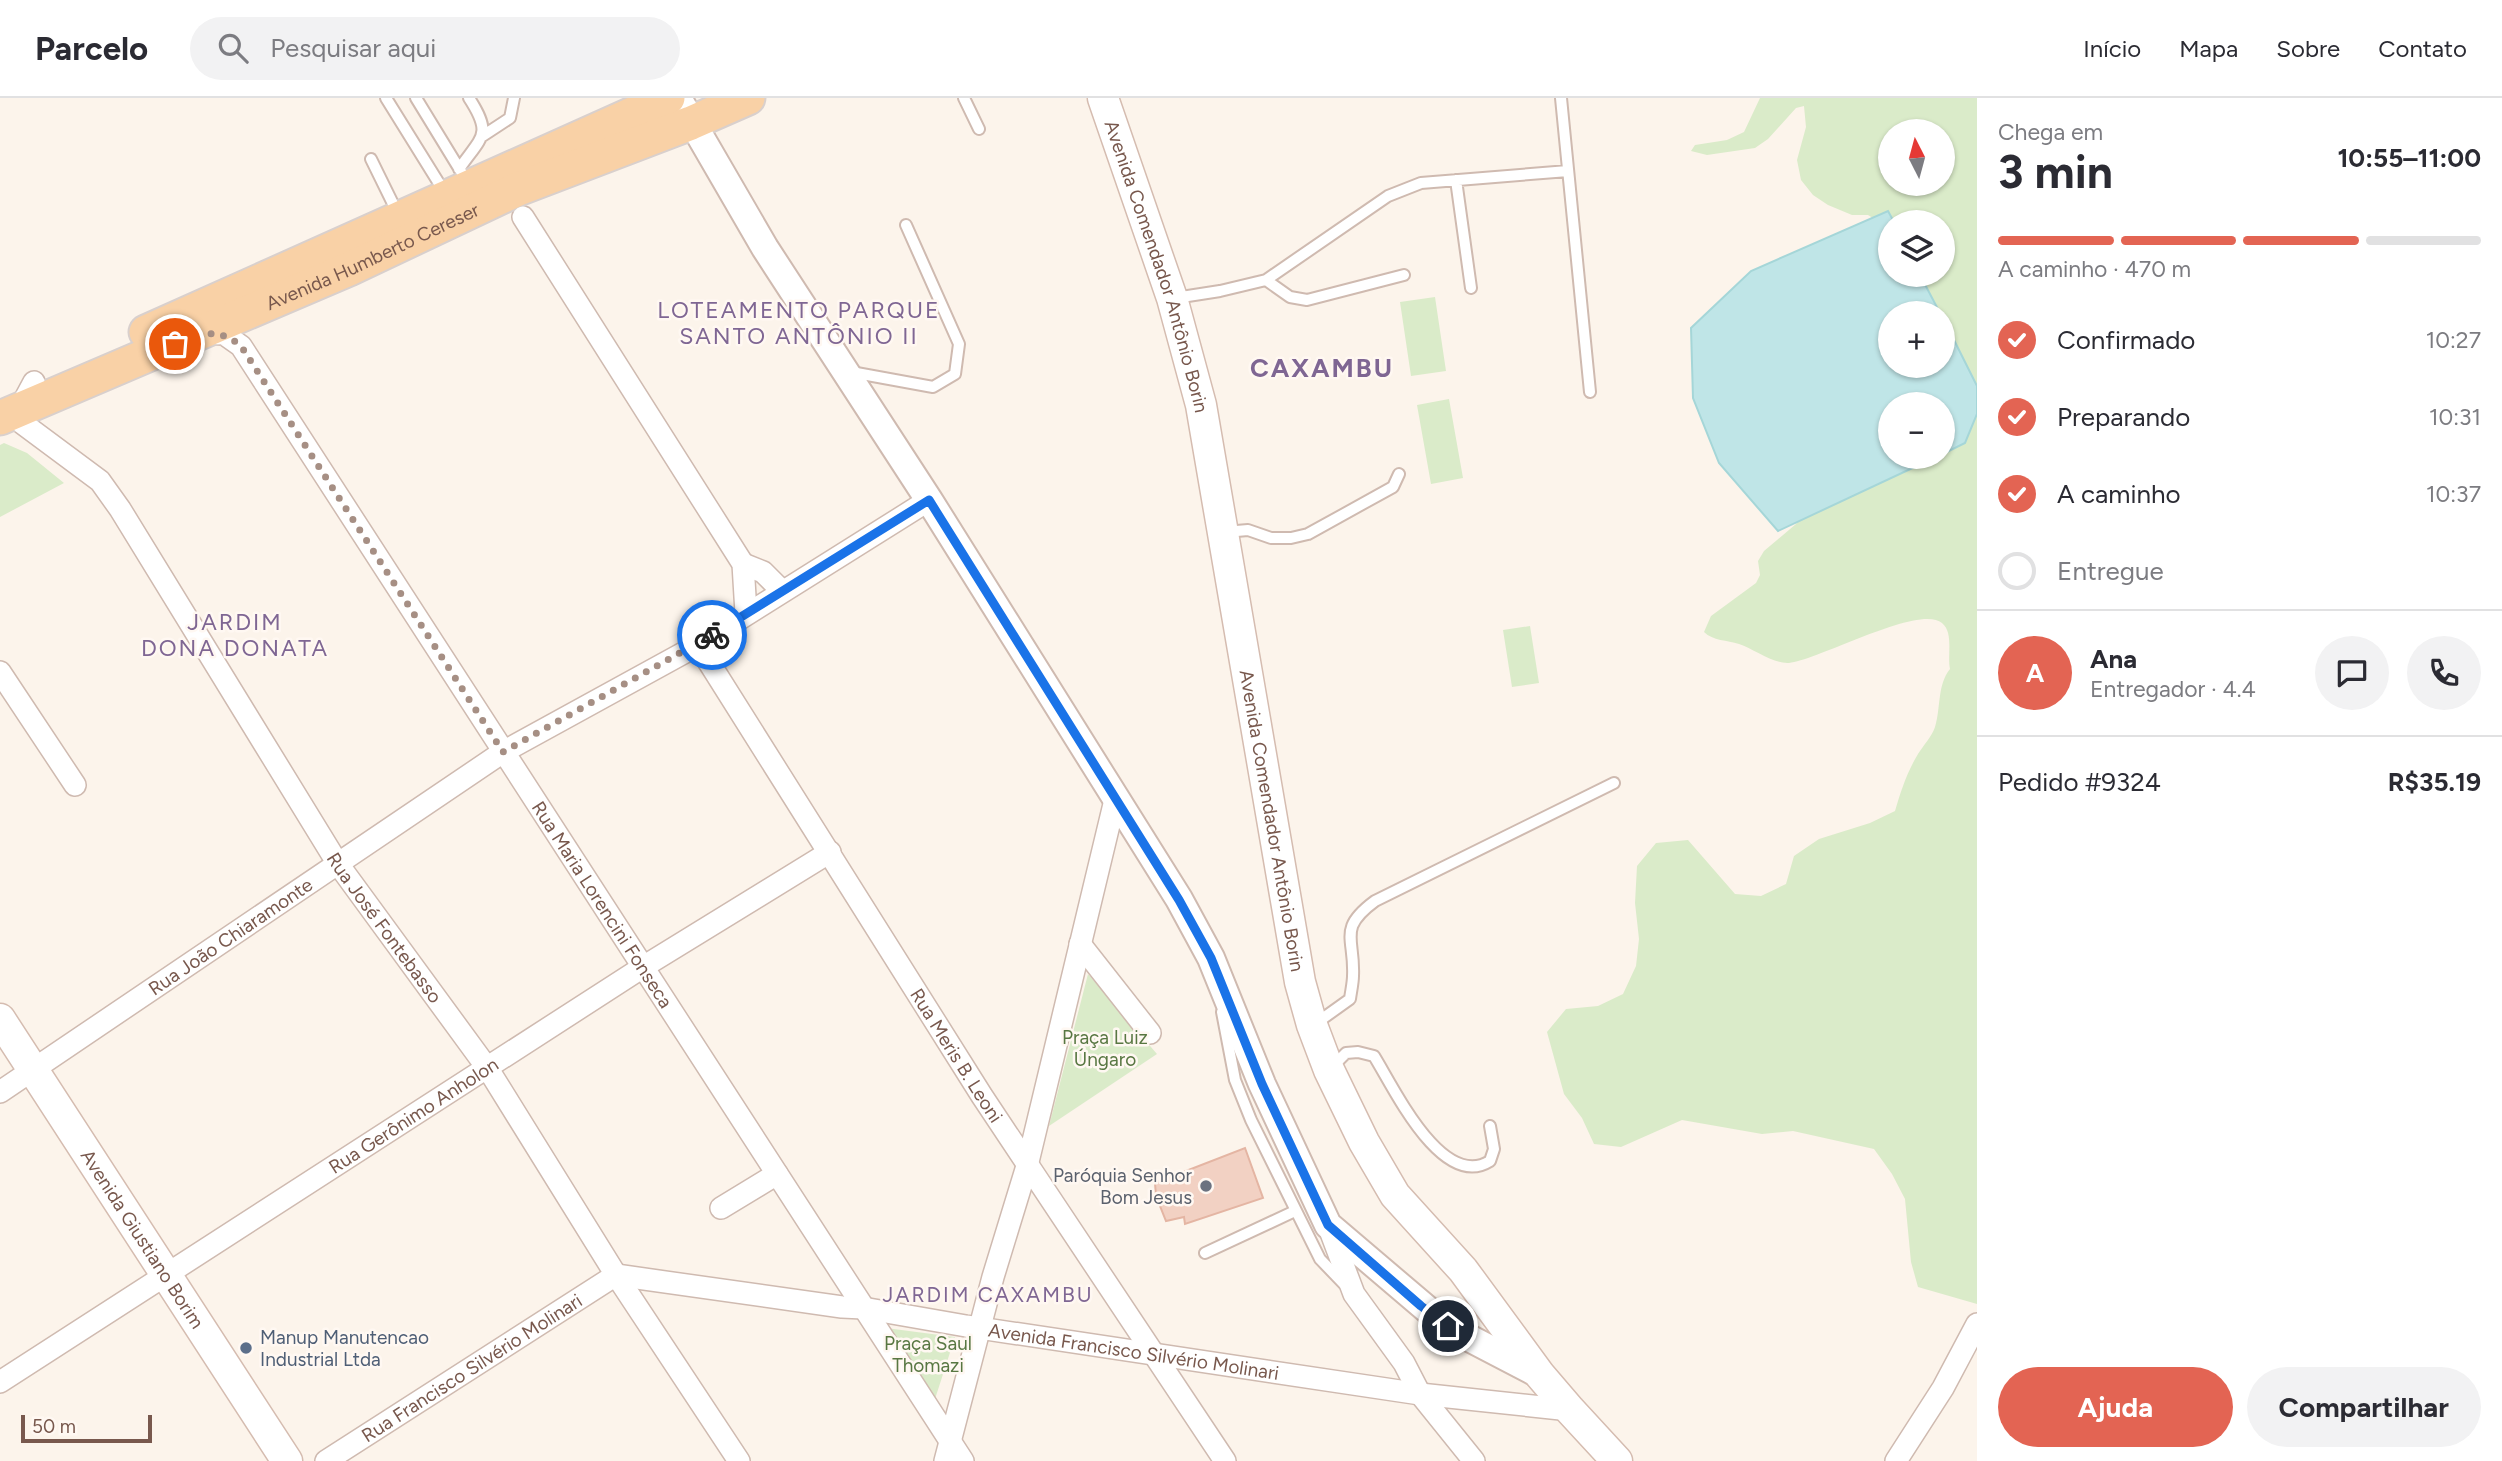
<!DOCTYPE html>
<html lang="pt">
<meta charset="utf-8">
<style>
:root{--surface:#fff;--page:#f2f2f3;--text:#2b2b33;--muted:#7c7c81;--line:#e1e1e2;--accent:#e36453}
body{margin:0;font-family:Figtree,sans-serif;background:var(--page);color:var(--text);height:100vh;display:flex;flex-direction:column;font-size:26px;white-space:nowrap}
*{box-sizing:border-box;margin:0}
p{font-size:23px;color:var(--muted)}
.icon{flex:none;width:38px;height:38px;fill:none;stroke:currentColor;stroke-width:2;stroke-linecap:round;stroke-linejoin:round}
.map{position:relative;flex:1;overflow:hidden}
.sheet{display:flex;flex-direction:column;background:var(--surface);width:525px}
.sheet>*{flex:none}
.needle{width:46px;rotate:354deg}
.controls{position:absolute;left:1878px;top:21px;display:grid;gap:14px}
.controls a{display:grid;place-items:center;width:77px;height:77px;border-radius:50%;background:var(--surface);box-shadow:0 2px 5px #0004;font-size:35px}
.scale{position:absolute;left:21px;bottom:18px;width:131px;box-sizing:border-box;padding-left:7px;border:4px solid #78584d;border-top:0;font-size:19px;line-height:24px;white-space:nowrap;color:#78584d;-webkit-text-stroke:5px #fff8f2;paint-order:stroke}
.pin{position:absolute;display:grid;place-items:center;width:60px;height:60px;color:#fff;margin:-30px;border:4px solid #fff;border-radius:50%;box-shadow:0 2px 7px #0007}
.courier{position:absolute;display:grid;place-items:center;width:70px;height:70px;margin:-35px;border:5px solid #1a73e8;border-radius:50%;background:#fff;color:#222;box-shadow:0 2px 9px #0007}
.headline em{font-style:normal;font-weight:700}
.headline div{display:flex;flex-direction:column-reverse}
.headline{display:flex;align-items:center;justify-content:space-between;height:119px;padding:0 21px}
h1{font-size:46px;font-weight:700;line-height:52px}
.bar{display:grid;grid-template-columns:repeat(4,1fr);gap:10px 7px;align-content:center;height:84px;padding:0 21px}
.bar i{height:9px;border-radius:5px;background:var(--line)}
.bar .on{background:var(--accent)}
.bar p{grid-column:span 4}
.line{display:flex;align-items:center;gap:18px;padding:0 21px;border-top:2px solid var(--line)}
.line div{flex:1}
.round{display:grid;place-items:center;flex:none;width:74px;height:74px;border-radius:37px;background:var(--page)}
ol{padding:0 21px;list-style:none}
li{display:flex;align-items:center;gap:21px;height:77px}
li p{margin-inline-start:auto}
li .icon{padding:7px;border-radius:50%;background:var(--accent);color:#fff;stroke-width:4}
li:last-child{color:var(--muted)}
li i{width:38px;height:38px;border:4px solid var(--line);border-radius:50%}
.primary-button{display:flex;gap:14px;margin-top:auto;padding:14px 21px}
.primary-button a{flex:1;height:80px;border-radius:42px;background:var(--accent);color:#fff;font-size:28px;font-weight:700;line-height:80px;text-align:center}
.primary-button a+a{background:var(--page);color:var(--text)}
header{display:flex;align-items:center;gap:42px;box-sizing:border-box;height:98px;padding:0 35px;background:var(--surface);border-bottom:2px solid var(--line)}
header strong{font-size:33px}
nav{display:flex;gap:38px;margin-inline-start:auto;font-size:24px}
.search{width:490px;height:63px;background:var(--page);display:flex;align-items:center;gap:18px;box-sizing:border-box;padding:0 24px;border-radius:38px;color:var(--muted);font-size:26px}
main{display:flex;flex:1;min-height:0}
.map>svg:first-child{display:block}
.green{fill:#daebc9;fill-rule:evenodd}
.water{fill:#bfe5e7;stroke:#a5d6d8;stroke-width:2}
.building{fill:#f2d1c3;stroke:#e4b5a3;stroke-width:2}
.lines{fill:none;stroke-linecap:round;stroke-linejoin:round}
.service-casing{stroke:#cfbab0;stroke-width:14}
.minor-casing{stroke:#cfbab0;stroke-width:24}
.tertiary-casing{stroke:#cfbab0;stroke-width:30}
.secondary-casing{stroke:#d5bcb0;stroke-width:33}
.primary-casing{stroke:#d9d0cd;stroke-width:37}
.service{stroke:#fff;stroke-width:10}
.minor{stroke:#fff;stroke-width:21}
.tertiary{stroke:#fff;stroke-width:26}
.secondary{stroke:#fff;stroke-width:30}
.primary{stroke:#f9d1a6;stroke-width:33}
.done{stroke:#a68f84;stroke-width:7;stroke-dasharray:0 12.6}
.route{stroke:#1a73e8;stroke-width:9}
.worship-dot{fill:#6b7280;stroke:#fff8f2;stroke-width:2.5}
.service-dot{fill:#5c6f8a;stroke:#fff8f2;stroke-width:2.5}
.labels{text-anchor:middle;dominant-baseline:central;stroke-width:5;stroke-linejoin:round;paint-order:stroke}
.street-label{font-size:19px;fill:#78584d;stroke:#fff8f2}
.park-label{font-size:19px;fill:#587742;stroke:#fff8f2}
.worship-label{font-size:19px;fill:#5b616d;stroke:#fff8f2;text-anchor:end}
.service-label{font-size:19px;fill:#4e5e75;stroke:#fff8f2;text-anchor:start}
.neighbourhood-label{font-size:21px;letter-spacing:2px;fill:#7f6693;stroke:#fff8f2}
.quarter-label{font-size:23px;letter-spacing:2px;fill:#7f6693;stroke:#fff8f2}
.district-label{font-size:26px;font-weight:bold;letter-spacing:2px;fill:#7f6693;stroke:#fff8f2}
</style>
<header>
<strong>Parcelo</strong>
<div class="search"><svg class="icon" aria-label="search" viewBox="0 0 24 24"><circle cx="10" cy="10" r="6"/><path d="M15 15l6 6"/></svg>Pesquisar aqui</div>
<nav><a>Início</a><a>Mapa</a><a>Sobre</a><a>Contato</a></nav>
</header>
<main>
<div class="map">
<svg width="1977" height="1363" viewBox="0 0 1977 1363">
<rect width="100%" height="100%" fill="#fcf4eb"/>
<path class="green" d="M 1760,0 L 1977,0 L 1977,1206 L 1918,1189 L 1911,1164 L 1905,1101 L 1892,1076 L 1874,1051 L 1793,1033 L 1762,1036 L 1682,1022 L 1621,1049 L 1594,1046 L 1582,1020 L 1564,996 L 1547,934 L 1566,911 L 1598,908 L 1623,896 L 1636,868 L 1639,841 L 1635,805 L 1637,768 L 1656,745 L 1688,742 L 1735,796 L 1761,798 L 1786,786 L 1794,758 L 1819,741 L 1870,725 L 1895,713 C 1901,693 1907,674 1918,656 C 1923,648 1932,638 1935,629 C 1941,610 1937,587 1950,571 C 1947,557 1954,535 1942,525 C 1919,506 1819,562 1789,565 C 1773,566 1754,551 1739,546 C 1727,542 1713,543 1704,534 L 1711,518 L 1756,485 L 1760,477 L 1758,463 L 1764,453 L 1796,426 L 1822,393 L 1905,359 L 1942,359 L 1942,215 L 1926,215 L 1903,177 L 1942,177 L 1942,124 L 1876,122 L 1868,117 L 1852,117 L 1828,107 L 1813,97 L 1801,82 L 1797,62 L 1806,29 L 1804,8 L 1796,10 L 1768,41 L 1755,50 L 1707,57 L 1691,53 L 1695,47 L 1727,42 L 1744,34 ZM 1890,33 L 1942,33 L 1942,86 L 1890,86 Z
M 1435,199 L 1446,273 L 1411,278 L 1400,204 Z
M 1449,301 L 1463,380 L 1431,386 L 1417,307 Z
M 4,345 L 27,355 L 64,385 L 0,419 L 0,347 Z
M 1530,528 L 1539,585 L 1512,589 L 1503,532 Z
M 1088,876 L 1157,956 L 1049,1028 Z
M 886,1230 L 955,1239 L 935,1301 Z"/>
<path class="water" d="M 1888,113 L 1894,124 L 1890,124 L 1890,177 L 1920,177 L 1940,215 L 1890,215 L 1890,268 L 1942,268 L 1943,220 L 1977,288 L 1977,316 L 1965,345 L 1943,356 L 1942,306 L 1890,306 L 1890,359 L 1936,359 L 1778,433 L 1719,365 L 1693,300 L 1691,230 L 1751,173 Z"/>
<path class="building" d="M 1245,1050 L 1263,1100 L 1185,1126 L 1184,1119 L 1166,1123 L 1156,1098 L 1155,1085 Z"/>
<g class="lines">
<defs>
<path id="service" d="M 386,0 L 445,95
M 416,0 L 468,85
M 964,0 L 979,31
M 1561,0 L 1590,294
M 481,39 L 510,20 L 514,0
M 371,61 L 399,118
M 459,71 C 482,38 493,37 469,0
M 1456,82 L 1471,190
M 1266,182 L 1290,199 L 1307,202 L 1404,177
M 1175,200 L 1220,193 L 1266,182 L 1388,98 L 1421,85 L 1568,73
M 851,274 L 933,289 L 955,276 L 959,246 L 906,127
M 1225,434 L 1248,432 L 1271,440 L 1291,440 L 1308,436 L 1393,389 L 1399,376
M 1222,914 L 1235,982 L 1251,1022 L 1320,1161 L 1344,1186
M 1315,926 L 1350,901 C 1351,893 1353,885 1353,878 C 1355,840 1337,831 1375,803 L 1614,685
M 1331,970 L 1346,955 L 1358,954 L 1374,958 C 1394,990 1442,1093 1490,1063 L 1494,1051 L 1490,1028
M 1205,1155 L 1295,1113"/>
<g id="minor">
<path d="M 523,119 L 743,466 L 746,515"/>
<path id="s1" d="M 203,235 L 224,236 L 241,248 L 963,1363"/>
<path id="s2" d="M 34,284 L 19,312 L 22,325 L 100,383 L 120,411 L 338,766 L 488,971 L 616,1177 L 739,1363"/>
<path d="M 743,466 L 763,474 L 782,493"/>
<path id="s3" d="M 698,547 L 982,998 L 1225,1363"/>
<path d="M 0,574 L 75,687"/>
<path d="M 1080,846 L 1150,935"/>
<path id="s4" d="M 0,994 L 503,654 L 698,547 L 929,402"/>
<path d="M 721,1110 L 777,1076"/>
<path d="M 1328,1127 L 1354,1196 L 1404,1265 L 1420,1296 L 1474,1363"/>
<path id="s5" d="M 0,1284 L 643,869 L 830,754"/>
<path id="s6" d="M 326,1363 L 616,1177 L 842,1209 L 863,1210 L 966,1228 L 1420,1296 L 1570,1312"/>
<path d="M 945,1363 L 993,1179 L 1027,1068 L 1115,702"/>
<path d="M 1896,1363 L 1943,1290 L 1977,1226"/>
</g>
<path id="tertiary" d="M 678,0 L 765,150 L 929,402 L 1179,801 L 1211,860 L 1262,986 L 1328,1127 L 1448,1229 L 1540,1277"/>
<g id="secondary">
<path id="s7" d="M 1103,0 L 1172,200 L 1201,307 L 1300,884 L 1312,927 L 1329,972 L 1364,1044 L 1395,1097 L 1463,1172 L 1540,1277 L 1570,1312 L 1617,1363"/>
<path id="s8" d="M 0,921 L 287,1363"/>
</g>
<g id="primary">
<path d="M 146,234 L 668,0"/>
<path id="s9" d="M 0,320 L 349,171 L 518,91 L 691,25 L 748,0"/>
</g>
</defs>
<use href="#service" class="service-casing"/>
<use href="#minor" class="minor-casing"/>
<use href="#tertiary" class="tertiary-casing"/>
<use href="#secondary" class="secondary-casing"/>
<use href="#primary" class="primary-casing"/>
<use href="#service" class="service"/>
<use href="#minor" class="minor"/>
<use href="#tertiary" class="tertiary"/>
<use href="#secondary" class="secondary"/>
<use href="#primary" class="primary"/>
</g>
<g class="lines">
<path class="done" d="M 175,246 C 199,235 219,229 241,248 L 503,654 L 712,537"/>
<path class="route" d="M 712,537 L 929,402 L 1179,802 L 1211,860 L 1262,986 L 1328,1127 L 1421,1208 L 1448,1228"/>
</g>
<circle class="worship-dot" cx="1206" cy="1088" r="7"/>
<circle class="service-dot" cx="246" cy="1250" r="7"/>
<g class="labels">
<g class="street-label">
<text stroke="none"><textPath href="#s9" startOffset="406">Avenida Humberto Cereser</textPath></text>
<text stroke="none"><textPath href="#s7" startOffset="177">Avenida Comendador Antônio Borin</textPath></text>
<text stroke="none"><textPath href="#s7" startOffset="744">Avenida Comendador Antônio Borin</textPath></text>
<text stroke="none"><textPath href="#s1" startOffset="707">Rua Maria Lorencini Fonseca</textPath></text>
<text stroke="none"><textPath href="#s2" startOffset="672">Rua José Fontebasso</textPath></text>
<text stroke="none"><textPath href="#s4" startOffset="278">Rua João Chiaramonte</textPath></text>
<text stroke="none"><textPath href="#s3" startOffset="485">Rua Meris B. Leoni</textPath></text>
<text stroke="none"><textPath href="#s5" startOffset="492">Rua Gerônimo Anholon</textPath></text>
<text stroke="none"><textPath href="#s8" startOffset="262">Avenida Giustiano Borim</textPath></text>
<text stroke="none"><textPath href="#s6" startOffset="868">Avenida Francisco Silvério Molinari</textPath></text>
<text stroke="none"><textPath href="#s6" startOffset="173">Rua Francisco Silvério Molinari</textPath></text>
</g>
<g class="park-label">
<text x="1105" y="939">Praça Luiz<tspan x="1105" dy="22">Úngaro</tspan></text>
<text x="928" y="1245">Praça Saul<tspan x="928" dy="22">Thomazi</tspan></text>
</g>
<g class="worship-label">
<text x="1192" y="1077">Paróquia Senhor<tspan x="1192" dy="22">Bom Jesus</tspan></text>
</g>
<g class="service-label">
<text x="260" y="1239">Manup Manutencao<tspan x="260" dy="22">Industrial Ltda</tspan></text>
</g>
<g class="neighbourhood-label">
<text x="988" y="1196">JARDIM CAXAMBU</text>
</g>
<g class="quarter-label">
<text x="799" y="212">LOTEAMENTO PARQUE<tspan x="799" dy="26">SANTO ANTÔNIO II</tspan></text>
<text x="235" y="524">JARDIM<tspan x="235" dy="26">DONA DONATA</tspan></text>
</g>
<g class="district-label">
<text x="1322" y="270">CAXAMBU</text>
</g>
</g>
</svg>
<div class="controls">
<a><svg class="needle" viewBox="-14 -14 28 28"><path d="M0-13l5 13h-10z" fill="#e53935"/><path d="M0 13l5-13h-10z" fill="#7c7c81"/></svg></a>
<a><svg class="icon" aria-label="layers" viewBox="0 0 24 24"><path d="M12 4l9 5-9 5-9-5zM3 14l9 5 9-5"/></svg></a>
<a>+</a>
<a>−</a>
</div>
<div class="scale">50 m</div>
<div class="pin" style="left:175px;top:246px;background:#ea580c"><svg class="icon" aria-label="bag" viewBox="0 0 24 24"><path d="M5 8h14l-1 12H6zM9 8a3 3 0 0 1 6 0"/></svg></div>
<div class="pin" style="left:1448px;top:1228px;background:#1f2937"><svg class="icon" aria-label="home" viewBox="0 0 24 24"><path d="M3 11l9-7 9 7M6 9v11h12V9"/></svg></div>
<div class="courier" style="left:712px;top:537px"><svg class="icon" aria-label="bike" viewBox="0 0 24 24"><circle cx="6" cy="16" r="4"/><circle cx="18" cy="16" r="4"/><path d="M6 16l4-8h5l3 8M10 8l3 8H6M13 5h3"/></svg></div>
</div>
<section class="sheet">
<div class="headline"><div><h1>3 min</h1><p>Chega em</p></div><em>10:55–11:00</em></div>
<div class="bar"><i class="on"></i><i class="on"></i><i class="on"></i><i></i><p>A caminho · 470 m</p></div>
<ol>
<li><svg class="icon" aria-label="check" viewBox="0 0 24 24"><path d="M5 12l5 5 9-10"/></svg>Confirmado<p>10:27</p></li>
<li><svg class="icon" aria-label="check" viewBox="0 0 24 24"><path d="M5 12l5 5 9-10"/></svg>Preparando<p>10:31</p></li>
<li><svg class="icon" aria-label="check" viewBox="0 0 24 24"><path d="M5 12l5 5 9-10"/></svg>A caminho<p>10:37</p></li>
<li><i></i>Entregue</li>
</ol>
<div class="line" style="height:126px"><b class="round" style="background:var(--accent);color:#fff">A</b><div><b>Ana</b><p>Entregador · 4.4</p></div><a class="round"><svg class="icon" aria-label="chat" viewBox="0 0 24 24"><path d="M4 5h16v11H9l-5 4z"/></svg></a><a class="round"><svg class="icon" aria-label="phone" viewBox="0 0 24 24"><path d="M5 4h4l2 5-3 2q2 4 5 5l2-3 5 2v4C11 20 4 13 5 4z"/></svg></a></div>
<div class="line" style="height:91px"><div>Pedido #9324</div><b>R$35.19</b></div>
<div class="primary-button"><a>Ajuda</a><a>Compartilhar</a></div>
</section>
</main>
